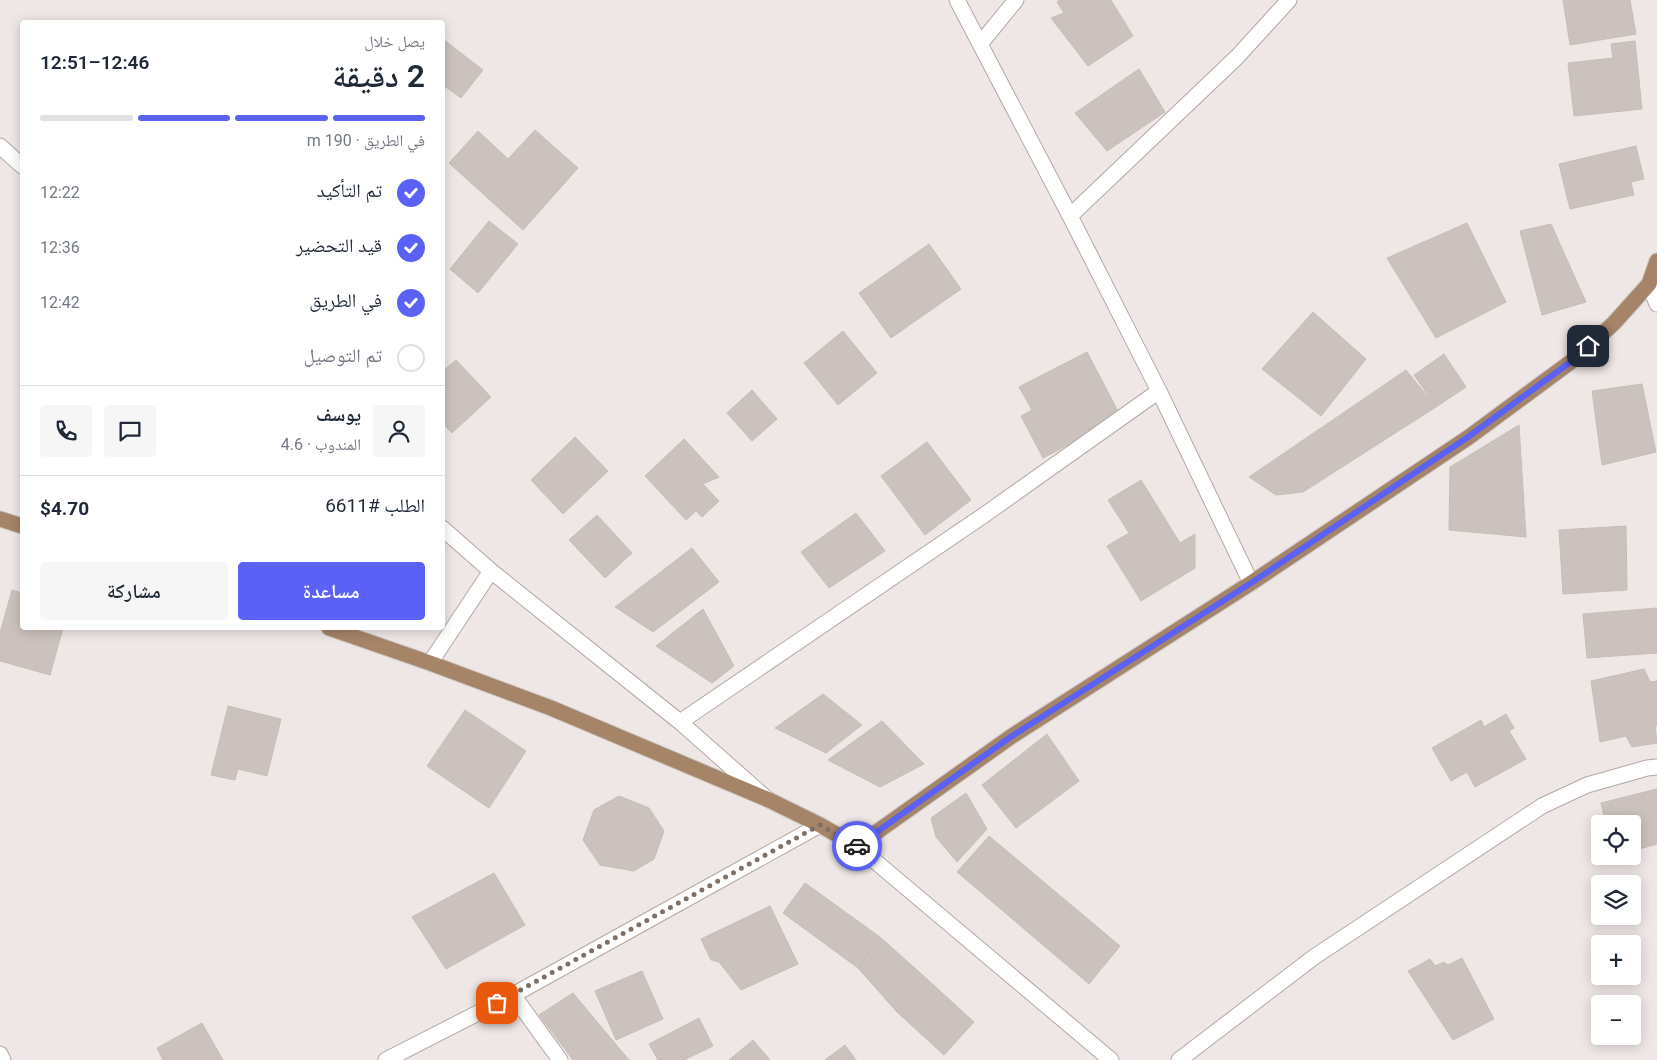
<!DOCTYPE html>
<html lang="ar">
<meta charset="utf-8">
<style>
:root{--surface:#fff;--page:#f6f6f7;--text:#1f2937;--muted:#747a83;--line:#e0e1e3;--accent:#5c61f5}
body{margin:0;font-family:Roboto,"Noto Naskh Arabic",sans-serif;background:var(--page);color:var(--text);direction:rtl;height:100vh;display:flex;flex-direction:column;font-size:19px;white-space:nowrap}
*{box-sizing:border-box;margin:0}
p{font-size:16px;color:var(--muted)}
.icon{flex:none;width:28px;height:28px;fill:none;stroke:currentColor;stroke-width:2;stroke-linecap:round;stroke-linejoin:round}
.map{position:relative;flex:1;overflow:hidden;direction:ltr}
.details{position:absolute;left:20px;top:20px;width:425px;height:610px;display:flex;flex-direction:column;background:var(--surface);border-radius:5px;box-shadow:0 2px 12px #0003;direction:rtl}
.details>*{flex:none}
.tools{position:absolute;left:1591px;top:815px;display:grid;gap:10px}
.tools a{display:grid;place-items:center;width:50px;height:50px;border-radius:5px;background:var(--surface);box-shadow:0 2px 12px #0003;font-size:25px}
.pin{position:absolute;display:grid;place-items:center;width:42px;height:42px;color:#fff;margin:-21px;border-radius:10px;box-shadow:0 2px 8px #0006}
.courier{position:absolute;display:grid;place-items:center;width:50px;height:50px;margin:-25px;border:4px solid #5c61f5;border-radius:50%;background:#fff;color:#222;box-shadow:0 1px 6px #0007}
.headline em{font-style:normal;font-weight:600}
.headline div{display:flex;flex-direction:column-reverse}
.headline{display:flex;align-items:center;justify-content:space-between;height:85px;padding:0 20px}
h1{font-size:32px;font-weight:600;line-height:38px}
.bar{display:grid;grid-template-columns:repeat(4,1fr);gap:8px 5px;align-content:center;height:60px;padding:0 20px}
.bar i{height:6px;border-radius:4px;background:var(--line)}
.bar .on{background:var(--accent)}
.bar p{grid-column:span 4}
.line{display:flex;align-items:center;gap:12px;padding:0 20px;border-top:1px solid var(--line)}
.line div{flex:1}
.round{display:grid;place-items:center;flex:none;width:52px;height:52px;border-radius:5px;background:var(--page)}
ol{padding:0 20px;list-style:none}
li{display:flex;align-items:center;gap:15px;height:55px}
li p{margin-inline-start:auto}
li .icon{padding:5px;border-radius:50%;background:var(--accent);color:#fff;stroke-width:4}
li:last-child{color:var(--muted)}
li i{width:28px;height:28px;border:2px solid var(--line);border-radius:50%}
.button{display:flex;gap:10px;margin-top:auto;padding:10px 20px}
.button a{flex:1;height:58px;border-radius:5px;background:var(--accent);color:#fff;font-size:20px;font-weight:600;line-height:58px;text-align:center}
.button a+a{background:var(--page);color:var(--text)}
.map>svg:first-child{display:block}
.building{fill:#ccc2bd;stroke:#c8bcb7}
.lines{fill:none;stroke-linecap:round;stroke-linejoin:round}
.minor-casing{stroke:#b3a9a3;stroke-width:17}
.major-casing{stroke:#cac5c1;stroke-width:17}
.minor{stroke:#fff;stroke-width:15}
.major{stroke:#a58468;stroke-width:15}
.done{stroke:#7e7067;stroke-width:5;stroke-dasharray:0 9}
.route{stroke:#5c61f5;stroke-width:6}
</style>
<div class="map">
<svg width="1657" height="1060" viewBox="0 0 1657 1060">
<rect width="100%" height="100%" fill="#eee7e5"/>
<path class="building" d="M 1060,0 L 1111,0 L 1133,36 L 1088,66 L 1051,18 L 1064,13 L 1057,2 Z
M 1563,0 L 1630,0 L 1636,34 L 1570,45 Z
M 444,40 L 483,70 L 461,98 L 446,87 L 442,92 L 442,41 Z
M 1635,41 L 1642,109 L 1574,116 L 1568,63 L 1613,58 L 1611,44 Z
M 1139,69 L 1165,112 L 1107,151 L 1075,113 Z
M 535,130 L 578,168 L 523,230 L 449,163 L 478,131 L 508,159 Z
M 1636,146 L 1644,179 L 1631,182 L 1634,195 L 1570,209 L 1559,164 Z
M 489,221 L 518,244 L 478,293 L 450,269 Z
M 1467,223 L 1506,302 L 1436,338 L 1387,258 Z
M 1551,224 L 1586,302 L 1542,315 L 1520,231 Z
M 929,244 L 961,289 L 891,338 L 859,293 Z
M 1313,312 L 1366,359 L 1321,416 L 1262,369 Z
M 843,331 L 877,373 L 838,405 L 804,363 Z
M 1087,352 L 1121,417 L 1043,458 L 1021,416 L 1032,410 L 1019,387 Z
M 1444,354 L 1466,387 L 1436,407 L 1414,375 Z
M 456,360 L 491,397 L 452,433 L 442,422 L 442,372 Z
M 1406,370 L 1436,407 L 1303,492 L 1276,495 L 1249,477 Z
M 1642,384 L 1656,452 L 1602,465 L 1592,391 Z
M 752,390 L 777,419 L 752,441 L 727,413 Z
M 1519,425 L 1526,537 L 1449,530 L 1450,467 Z
M 575,437 L 608,471 L 563,514 L 531,480 Z
M 684,439 L 719,477 L 703,484 L 719,501 L 702,517 L 696,511 L 686,520 L 645,476 Z
M 927,442 L 971,500 L 925,535 L 881,476 Z
M 1141,480 L 1180,543 L 1195,534 L 1195,568 L 1141,601 L 1107,546 L 1129,533 L 1108,500 Z
M 856,513 L 885,551 L 829,588 L 801,552 Z
M 597,515 L 632,553 L 605,578 L 569,540 Z
M 1626,526 L 1627,590 L 1563,594 L 1559,530 Z
M 692,548 L 719,582 L 653,632 L 615,607 Z
M 12,590 L 22,593 L 22,628 L 63,628 L 50,675 L 0,661 L 0,633 Z
M 1657,608 L 1657,653 L 1587,658 L 1583,614 Z
M 703,609 L 734,666 L 712,683 L 656,646 Z
M 1644,669 L 1650,682 L 1657,681 L 1657,726 L 1655,726 L 1657,743 L 1632,747 L 1626,736 L 1600,742 L 1591,681 Z
M 823,694 L 862,725 L 826,753 L 775,728 Z
M 228,706 L 281,719 L 267,776 L 238,769 L 235,780 L 211,775 Z
M 465,710 L 526,751 L 489,808 L 427,766 Z
M 1506,714 L 1514,728 L 1509,731 L 1526,759 L 1475,787 L 1467,772 L 1451,781 L 1432,748 L 1481,720 L 1484,727 Z
M 882,721 L 924,764 L 880,787 L 828,760 Z
M 1047,734 L 1079,781 L 1016,828 L 982,785 Z
M 1657,789 L 1657,844 L 1632,851 L 1632,824 L 1606,824 L 1601,803 Z
M 966,793 L 987,829 L 957,862 L 936,837 L 931,818 Z
M 619,796 L 649,808 L 664,831 L 654,859 L 634,871 L 600,865 L 583,840 L 594,810 Z
M 989,836 L 1120,946 L 1089,984 L 957,872 Z
M 494,873 L 525,925 L 446,969 L 412,917 Z
M 805,883 L 880,937 L 858,968 L 783,913 Z
M 770,906 L 798,964 L 741,990 L 719,962 L 711,960 L 701,939 Z
M 880,937 L 927,979 L 897,1012 L 858,968 Z
M 1462,958 L 1494,1019 L 1453,1040 L 1408,971 L 1430,959 L 1435,966 L 1444,962 L 1448,965 Z
M 642,971 L 663,1019 L 616,1040 L 595,991 Z
M 927,979 L 974,1022 L 944,1055 L 897,1012 Z
M 573,993 L 629,1060 L 573,1060 L 539,1015 Z
M 699,1018 L 713,1046 L 684,1060 L 658,1060 L 649,1044 Z
M 202,1023 L 223,1060 L 163,1060 L 157,1048 Z
M 753,1040 L 770,1060 L 729,1060 Z
M 845,1045 L 856,1060 L 825,1060 Z"/>
<g class="lines">
<defs>
<path id="minor" d="M 957,0 L 1070,216 L 1159,391 L 1251,583
M 980,44 L 1016,0
M 0,146 L 22,166
M 1070,216 L 1237,57 L 1289,0
M 1649,284 L 1657,304
M 442,528 L 491,571 L 680,722 L 766,798
M 430,663 L 491,571
M 680,722 L 987,513 L 1159,391
M 857,846 L 1111,1060
M 513,995 L 560,1060
M 0,1054 L 3,1060
M 386,1060 L 513,995 L 820,825
M 1179,1060 L 1314,957 L 1542,806 L 1587,785 L 1647,768 L 1657,767"/>
<path id="major" d="M 0,519 L 22,526
M 329,628 L 430,663 L 551,708 L 769,800 L 820,825 L 857,846 L 1012,736 L 1251,583 L 1469,437 L 1576,358 L 1614,323 L 1649,284 L 1657,261"/>
</defs>
<use href="#minor" class="minor-casing"/>
<use href="#major" class="major-casing"/>
<use href="#minor" class="minor"/>
<use href="#major" class="major"/>
</g>
<g class="lines">
<path class="done" d="M 497,1003 L 820,825 L 857,846"/>
<path class="route" d="M 857,846 L 1012,736 L 1251,583 L 1468,437 L 1576,358 L 1588,346"/>
</g>
</svg>
<div class="tools">
<a><svg class="icon" aria-label="locate" viewBox="0 0 24 24"><circle cx="12" cy="12" r="6"/><path d="M12 2v4M12 18v4M2 12h4M18 12h4"/></svg></a>
<a><svg class="icon" aria-label="layers" viewBox="0 0 24 24"><path d="M12 4l9 5-9 5-9-5zM3 14l9 5 9-5"/></svg></a>
<a>+</a>
<a>−</a>
</div>
<div class="pin" style="left:497px;top:1003px;background:#ea580c"><svg class="icon" aria-label="bag" viewBox="0 0 24 24"><path d="M5 8h14l-1 12H6zM9 8a3 3 0 0 1 6 0"/></svg></div>
<div class="pin" style="left:1588px;top:346px;background:#1f2937"><svg class="icon" aria-label="home" viewBox="0 0 24 24"><path d="M3 11l9-7 9 7M6 9v11h12V9"/></svg></div>
<div class="courier" style="left:857px;top:846px"><svg class="icon" aria-label="car" viewBox="0 0 24 24"><path d="M5 17H2v-5l4-1 3-4h7l3 4 3 1v5h-3M9 17h6M6 11h13"/><circle cx="7" cy="17" r="2"/><circle cx="17" cy="17" r="2"/></svg></div>
<section class="details">
<div class="headline"><div><h1>2 دقيقة</h1><p>يصل خلال</p></div><em>12:46–12:51</em></div>
<div class="bar"><i class="on"></i><i class="on"></i><i class="on"></i><i></i><p>في الطريق · 190 m</p></div>
<ol>
<li><svg class="icon" aria-label="check" viewBox="0 0 24 24"><path d="M5 12l5 5 9-10"/></svg>تم التأكيد<p>12:22</p></li>
<li><svg class="icon" aria-label="check" viewBox="0 0 24 24"><path d="M5 12l5 5 9-10"/></svg>قيد التحضير<p>12:36</p></li>
<li><svg class="icon" aria-label="check" viewBox="0 0 24 24"><path d="M5 12l5 5 9-10"/></svg>في الطريق<p>12:42</p></li>
<li><i></i>تم التوصيل</li>
</ol>
<div class="line" style="height:90px"><a class="round"><svg class="icon" aria-label="person" viewBox="0 0 24 24"><circle cx="12" cy="8" r="4"/><path d="M4 21q1-7 8-7t8 7"/></svg></a><div><b>يوسف</b><p>المندوب · 4.6</p></div><a class="round"><svg class="icon" aria-label="chat" viewBox="0 0 24 24"><path d="M4 5h16v11H9l-5 4z"/></svg></a><a class="round"><svg class="icon" aria-label="phone" viewBox="0 0 24 24"><path d="M5 4h4l2 5-3 2q2 4 5 5l2-3 5 2v4C11 20 4 13 5 4z"/></svg></a></div>
<div class="line" style="height:65px"><div>الطلب #6611</div><b>$4.70</b></div>
<div class="button"><a>مساعدة</a><a>مشاركة</a></div>
</section>
</div>
